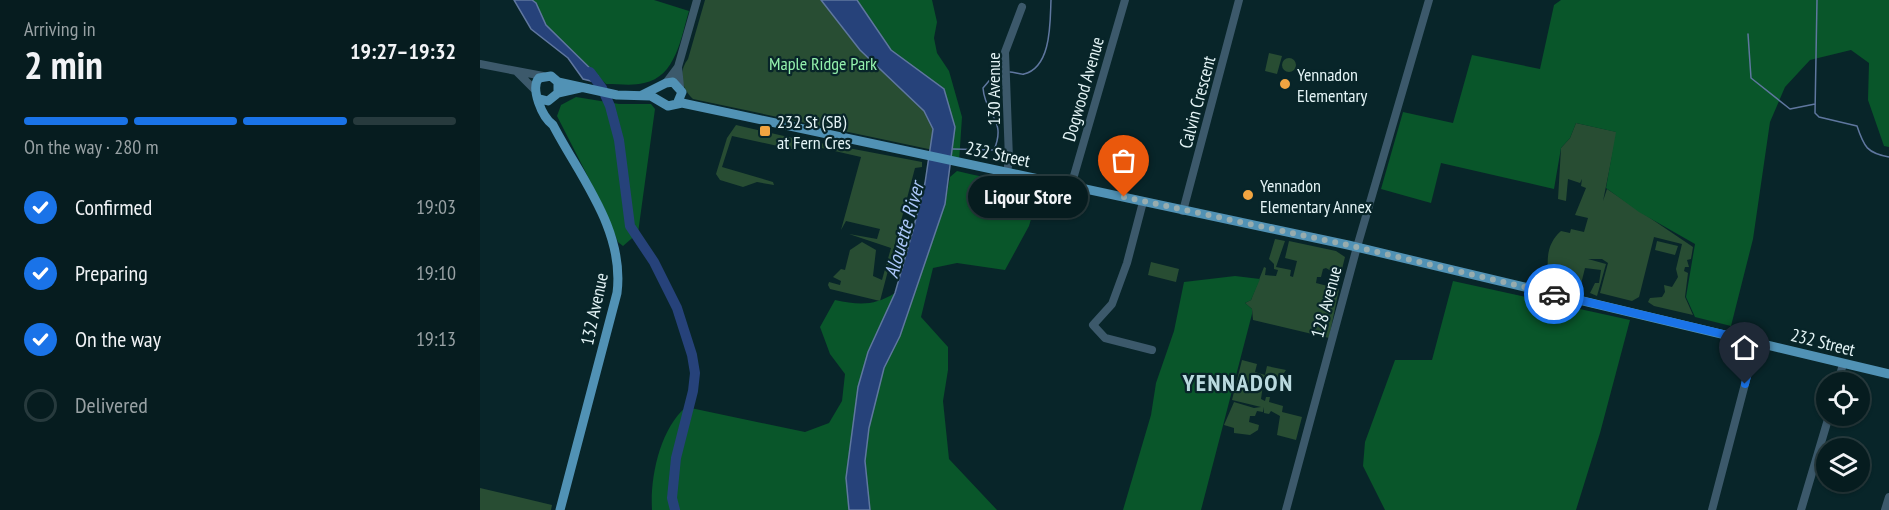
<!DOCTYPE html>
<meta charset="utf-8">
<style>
:root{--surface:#061c1f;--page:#14292c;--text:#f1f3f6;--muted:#98a1a4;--line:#273a3d;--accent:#1a73e8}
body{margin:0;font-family:"PT Sans Narrow",sans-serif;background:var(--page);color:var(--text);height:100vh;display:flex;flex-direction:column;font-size:22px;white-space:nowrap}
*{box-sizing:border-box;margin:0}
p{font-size:20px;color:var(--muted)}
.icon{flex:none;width:33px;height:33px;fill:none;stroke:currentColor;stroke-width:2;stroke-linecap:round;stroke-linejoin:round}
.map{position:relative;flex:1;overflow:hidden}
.drawer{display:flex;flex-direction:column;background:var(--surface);width:480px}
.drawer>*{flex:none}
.buttons{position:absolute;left:1336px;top:372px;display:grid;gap:12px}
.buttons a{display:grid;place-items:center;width:54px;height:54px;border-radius:50%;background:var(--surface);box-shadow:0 2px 4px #0004,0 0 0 2px var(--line);font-size:30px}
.pin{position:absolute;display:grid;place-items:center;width:51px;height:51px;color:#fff;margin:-62px -26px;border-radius:50% 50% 50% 0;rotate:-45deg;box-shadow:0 0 6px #0007}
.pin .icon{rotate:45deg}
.courier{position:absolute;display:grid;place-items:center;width:60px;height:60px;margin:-30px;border:4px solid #1a73e8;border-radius:50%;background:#fff;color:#222;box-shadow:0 2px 8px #0007}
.bubble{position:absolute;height:42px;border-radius:21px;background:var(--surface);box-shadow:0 2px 4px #0004,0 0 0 2px var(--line);font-size:20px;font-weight:700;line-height:42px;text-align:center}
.head em{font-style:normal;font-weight:700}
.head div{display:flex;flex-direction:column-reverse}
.head{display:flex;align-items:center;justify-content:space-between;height:102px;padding:0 24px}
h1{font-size:39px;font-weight:700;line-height:45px}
.bar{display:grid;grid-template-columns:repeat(4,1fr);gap:9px 6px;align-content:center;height:72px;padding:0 24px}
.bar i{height:8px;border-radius:4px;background:var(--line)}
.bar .active{background:var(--accent)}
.bar p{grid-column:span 4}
ol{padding:0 24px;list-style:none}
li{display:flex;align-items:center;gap:18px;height:66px}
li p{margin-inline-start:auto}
li .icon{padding:6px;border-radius:50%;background:var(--accent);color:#fff;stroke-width:4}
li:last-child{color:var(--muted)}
li i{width:33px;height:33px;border:3px solid var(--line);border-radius:50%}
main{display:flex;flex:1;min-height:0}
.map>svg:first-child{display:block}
.green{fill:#284d33}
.forest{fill:#09562a}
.water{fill:#26427a;stroke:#5f779f;stroke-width:1.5}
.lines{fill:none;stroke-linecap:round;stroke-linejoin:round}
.stream{stroke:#5f779f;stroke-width:1.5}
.river{stroke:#26427a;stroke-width:10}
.minor{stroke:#3c596b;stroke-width:8}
.major{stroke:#5192b5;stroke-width:9}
.done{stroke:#97acae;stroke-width:6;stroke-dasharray:0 10.8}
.route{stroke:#1a73e8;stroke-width:8}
.poi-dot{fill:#f2a541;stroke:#082529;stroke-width:2}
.labels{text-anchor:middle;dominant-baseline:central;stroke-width:4.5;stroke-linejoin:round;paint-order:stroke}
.park-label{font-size:18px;fill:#93f1ad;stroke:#082529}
.poi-label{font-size:18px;fill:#e4f4f6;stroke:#082529;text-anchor:start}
.street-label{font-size:18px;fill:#e4f4f6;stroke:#082529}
.water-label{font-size:20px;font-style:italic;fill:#acc8fb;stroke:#082529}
.district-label{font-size:24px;font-weight:bold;letter-spacing:1.5px;fill:#badadf;stroke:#082529}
</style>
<main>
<section class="drawer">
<div class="head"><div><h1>2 min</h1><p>Arriving in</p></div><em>19:27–19:32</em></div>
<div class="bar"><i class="active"></i><i class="active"></i><i class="active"></i><i></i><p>On the way · 280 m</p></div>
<ol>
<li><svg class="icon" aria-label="check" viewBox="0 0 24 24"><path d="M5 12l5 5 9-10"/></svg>Confirmed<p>19:03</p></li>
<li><svg class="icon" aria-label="check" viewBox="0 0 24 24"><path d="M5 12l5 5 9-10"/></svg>Preparing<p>19:10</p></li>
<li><svg class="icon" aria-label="check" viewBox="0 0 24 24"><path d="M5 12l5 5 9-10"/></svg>On the way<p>19:13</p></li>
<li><i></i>Delivered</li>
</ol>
</section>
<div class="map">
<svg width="1409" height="510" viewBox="0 0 1409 510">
<rect width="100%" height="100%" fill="#082529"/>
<path class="green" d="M 225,0 L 377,0 L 411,50 L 448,74 L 472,154 L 213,99 C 201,88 198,72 208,59 Z
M 789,53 L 802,56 L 797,74 L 785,71 Z
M802 65a7 7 0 1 1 14 0a7 7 0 1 1-14 0Z
M 1096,123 L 1137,132 L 1123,201 L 1127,189 L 1213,247 L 1211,259 L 1207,260 L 1209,267 L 1205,267 L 1204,271 L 1208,273 L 1205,297 L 1213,315 L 1174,306 L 1168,302 L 1170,298 L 1182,297 L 1185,292 L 1184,285 L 1192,287 L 1198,277 L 1196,269 L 1202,244 L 1174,237 L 1159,297 L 1152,301 L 1120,293 L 1128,263 L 1122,259 L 1108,259 L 1126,264 L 1117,296 L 1110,293 L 1115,283 L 1119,283 L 1121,270 L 1105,268 L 1099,292 L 1070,285 C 1067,265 1064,246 1081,231 L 1090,233 L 1091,229 L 1104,232 L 1108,218 L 1095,215 L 1106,188 L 1101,186 L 1102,179 L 1100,183 L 1088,179 L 1086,201 L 1078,199 L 1081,148 L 1090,138 Z
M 256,125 L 317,139 L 316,150 L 252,136 L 242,167 L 293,182 L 294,185 L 277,182 L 263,187 L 240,180 L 236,174 L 247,138 Z
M 327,140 L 342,143 L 346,147 L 363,147 L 442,162 L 442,167 L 435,168 L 400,301 L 350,289 L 348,285 L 349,282 L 360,285 L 361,281 L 353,277 L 361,269 L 365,270 L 370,250 L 382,242 L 396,250 L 393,276 L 402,280 L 411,248 L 369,234 L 397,239 L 400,229 L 366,221 L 361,230 L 381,157 L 324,144 L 322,149 Z
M 795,239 L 805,241 L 796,267 L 811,270 L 810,276 L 813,277 L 817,261 L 805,258 L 809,241 L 856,251 L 865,257 L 859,281 L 849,279 L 851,271 L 846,268 L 843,269 L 841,277 L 837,277 L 836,283 L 859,289 L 849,338 L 773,320 L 772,309 L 765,303 L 771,300 L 784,267 L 786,268 L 785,275 L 796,276 L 798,270 L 794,269 L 794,264 L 789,259 Z
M 1177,241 L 1198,246 L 1195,255 L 1175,250 Z
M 671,262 L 699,269 L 696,282 L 668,275 Z
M 762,360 L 777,364 L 775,372 L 785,375 L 787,366 L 806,370 L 798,382 L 790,381 L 788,385 L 783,385 L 781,399 L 785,401 L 786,397 L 790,397 L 789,402 L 803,406 L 802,412 L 822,417 L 816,440 L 797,435 L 800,416 L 791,411 L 789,414 L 784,413 L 784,407 L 783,412 L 777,411 L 775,416 L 770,416 L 769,422 L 779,425 L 778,430 L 770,435 L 754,433 L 754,428 L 744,425 L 754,402 L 774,408 L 781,407 L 752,400 Z
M 0,488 L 72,505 L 71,510 L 0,510 Z"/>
<path class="forest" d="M 52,0 L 174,0 L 209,11 C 201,37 196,77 164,83 C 153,86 139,84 126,84 L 66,25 Z
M 377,0 L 452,0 L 457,22 L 454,38 L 457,53 L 469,71 L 482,117 L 479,162 L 471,160 L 473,146 L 464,89 L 411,50 Z
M 1081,0 L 1409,0 L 1409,147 L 1404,146 L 1388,100 L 1389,63 L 1371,50 L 1330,60 L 1305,87 L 1290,122 L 1273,239 L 1251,326 L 1215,317 L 1206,297 L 1215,244 L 1159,212 L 1126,188 L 1136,132 L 1096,123 L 1090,138 L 1081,148 L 1074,189 L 961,163 L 951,203 L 901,189 L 923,112 L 973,123 L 992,55 L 1060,69 L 1074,5 Z
M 96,97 L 139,104 L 171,104 L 175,109 L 158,233 L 143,246 L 138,242 L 125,210 L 77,116 L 81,105 Z
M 477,171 C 504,178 534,181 559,192 L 549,226 L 525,270 L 477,263 L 453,268 L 441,317 L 468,347 L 468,370 L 463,401 L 469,459 L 517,510 L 390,510 L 385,461 L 389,428 L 404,368 L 420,336 L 465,204 L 470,177 Z
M 755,276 L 780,279 L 771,300 L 765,303 L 772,309 L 772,314 L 721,510 L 643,510 L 671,415 L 676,383 L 694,331 L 704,282 Z
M 973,281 L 1150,320 L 1120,433 L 1096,510 L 905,510 L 883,466 L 885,442 L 915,360 L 952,360 Z
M 415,293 L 388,352 L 366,478 L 369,510 L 172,510 C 170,477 180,429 206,407 L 325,432 L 349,423 L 362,401 L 365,374 L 350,354 L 340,327 L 355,300 C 379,305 394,306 415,293 Z"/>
<path class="water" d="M 34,0 L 52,0 L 56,3 L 66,25 L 118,76 L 119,83 L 103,79 L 88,58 L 51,29 Z
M 341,0 L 377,0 L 411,50 L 464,89 L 475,127 L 465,204 L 420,336 L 404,368 L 389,428 L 385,461 L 390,510 L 369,510 L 366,478 L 378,387 L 388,352 L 415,293 L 433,230 L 445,183 L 453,129 L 444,111 L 380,50 Z"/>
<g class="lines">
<path class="stream" d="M 1337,0 L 1335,113 L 1339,117 L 1377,126 C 1384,147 1387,153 1409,157
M 1268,34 L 1271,78 L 1310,109 L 1335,104
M 530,72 C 534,72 541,75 544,74 C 572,67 570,21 571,0
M 473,149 L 514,150 C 527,119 505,116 503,88 L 514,75 L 520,76"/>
<path class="river" d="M 110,72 L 122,88 L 130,106 L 139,140 L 150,226 L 174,262 L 197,308 L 212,355 L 215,373 L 213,391 L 196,458 L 192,498 L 195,510"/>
<path class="minor" d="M 0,64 L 63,76
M 198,67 L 200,87
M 37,72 L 54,89
M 186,83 L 198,67 L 217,0
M 527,173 L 529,159 L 525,52 L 542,7
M 591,186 L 645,0
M 663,202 L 647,263 L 632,304 L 613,325 L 625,338 L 672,350
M 703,211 L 759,0
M 1358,382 L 1363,364
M 806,510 L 877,247 L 949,0
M 1232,510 L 1276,342
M 1321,510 L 1349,416
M 1405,510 L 1409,497"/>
<path class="major" d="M 78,82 L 137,95 L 171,96 L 188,106 L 202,103 L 868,245 L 1409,374
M 78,93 L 100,88
M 162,95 L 186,83 L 193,82 L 202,92 L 197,104
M 60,99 L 68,101 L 78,93 L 78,82 L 71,76 L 59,78 C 50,88 62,117 73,125 C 100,177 145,230 137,293 L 80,510"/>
</g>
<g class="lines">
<path class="done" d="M 644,197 L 868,245 L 1074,294"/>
<path class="route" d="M 1074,294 L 1276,342 L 1265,384"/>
</g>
<g class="poi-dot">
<circle cx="805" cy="84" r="6"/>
<rect x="279" y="125" width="12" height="12" rx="3"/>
<circle cx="768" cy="195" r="6"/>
</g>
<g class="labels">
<g class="park-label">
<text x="343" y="63">Maple Ridge Park</text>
</g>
<g class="poi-label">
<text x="817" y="74">Yennadon<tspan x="817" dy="21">Elementary</tspan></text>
<text x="297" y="121">232 St (SB)<tspan x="297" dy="21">at Fern Cres</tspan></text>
<text x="780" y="185">Yennadon<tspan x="780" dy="21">Elementary Annex</tspan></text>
</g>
<g class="street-label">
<text transform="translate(513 89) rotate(-90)">130 Avenue</text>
<text transform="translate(603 89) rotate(-74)">Dogwood Avenue</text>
<text transform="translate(717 102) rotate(-75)">Calvin Crescent</text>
<text transform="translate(518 154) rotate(12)">232 Street</text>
<text transform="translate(846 302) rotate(-75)">128 Avenue</text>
<text transform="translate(114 309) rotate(-78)">132 Avenue</text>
<text transform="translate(1343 342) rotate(14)">232 Street</text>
</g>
<g class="water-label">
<text transform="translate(424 230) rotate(-74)">Alouette River</text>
</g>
<g class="district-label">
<text x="758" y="382">YENNADON</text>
</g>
</g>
</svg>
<div class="buttons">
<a><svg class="icon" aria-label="locate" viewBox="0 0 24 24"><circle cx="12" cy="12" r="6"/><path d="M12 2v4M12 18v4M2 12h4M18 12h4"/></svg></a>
<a><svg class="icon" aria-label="layers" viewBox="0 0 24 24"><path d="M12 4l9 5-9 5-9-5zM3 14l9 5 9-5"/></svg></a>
</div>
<div class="pin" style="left:644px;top:197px;background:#ea580c"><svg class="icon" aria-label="bag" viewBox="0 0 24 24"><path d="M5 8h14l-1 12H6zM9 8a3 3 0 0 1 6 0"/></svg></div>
<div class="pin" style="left:1265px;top:384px;background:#1f2937"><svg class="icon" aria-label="home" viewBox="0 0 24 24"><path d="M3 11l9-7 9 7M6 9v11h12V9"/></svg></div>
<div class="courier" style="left:1074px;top:294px"><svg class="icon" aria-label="car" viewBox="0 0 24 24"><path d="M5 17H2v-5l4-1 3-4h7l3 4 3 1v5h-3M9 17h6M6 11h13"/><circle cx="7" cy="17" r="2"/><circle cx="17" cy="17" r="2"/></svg></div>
<div class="bubble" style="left:488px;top:176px;width:120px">Liqour Store</div>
</div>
</main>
